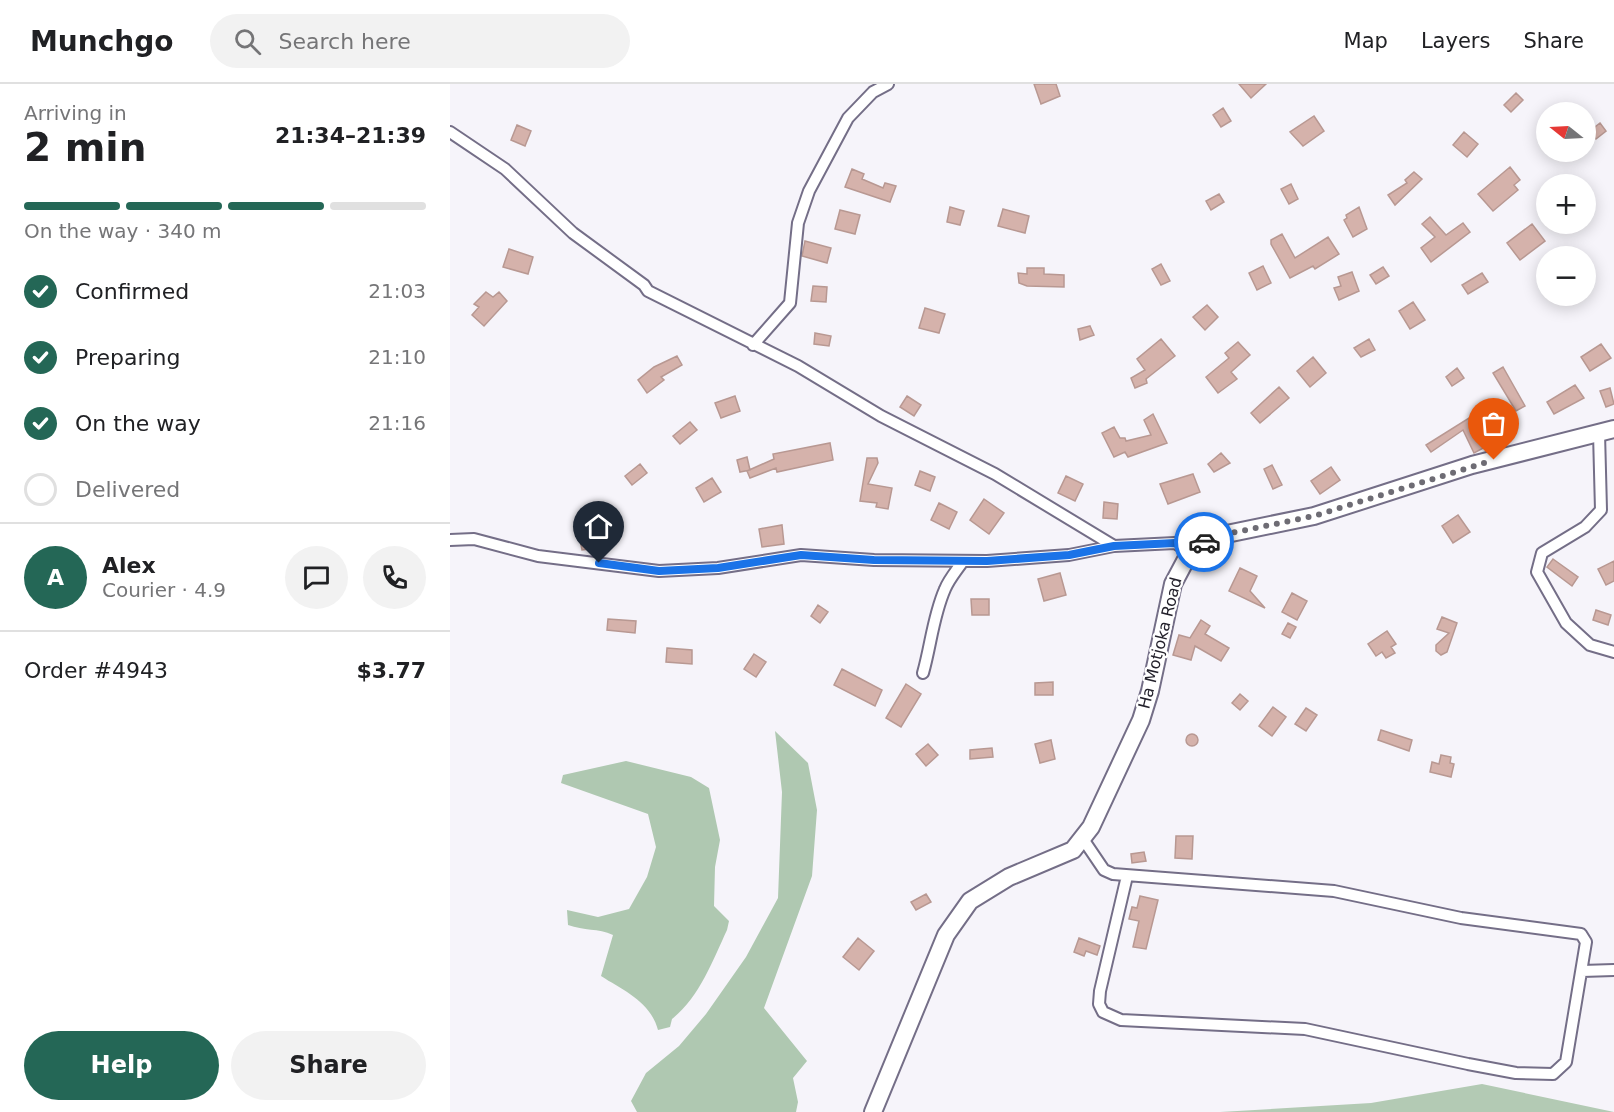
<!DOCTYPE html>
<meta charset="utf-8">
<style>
:root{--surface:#fff;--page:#f2f2f2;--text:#202124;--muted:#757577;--line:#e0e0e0;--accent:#246756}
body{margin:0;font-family:"DejaVu Sans",sans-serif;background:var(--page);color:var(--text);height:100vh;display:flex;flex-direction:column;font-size:22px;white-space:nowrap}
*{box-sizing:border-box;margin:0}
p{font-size:20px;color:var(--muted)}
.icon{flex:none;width:33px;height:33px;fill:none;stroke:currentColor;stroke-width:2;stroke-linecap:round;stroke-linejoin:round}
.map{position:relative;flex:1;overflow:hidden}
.panel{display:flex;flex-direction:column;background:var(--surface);width:450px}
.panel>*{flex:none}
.needle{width:39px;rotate:288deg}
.buttons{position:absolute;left:1086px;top:18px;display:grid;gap:12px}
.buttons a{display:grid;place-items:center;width:60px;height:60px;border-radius:50%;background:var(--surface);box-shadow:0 3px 15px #0003;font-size:30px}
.pin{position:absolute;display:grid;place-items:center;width:51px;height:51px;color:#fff;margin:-62px -26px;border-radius:50% 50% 50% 0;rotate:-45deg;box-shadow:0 0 6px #0007}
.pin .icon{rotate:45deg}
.courier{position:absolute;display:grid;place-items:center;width:60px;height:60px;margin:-30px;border:4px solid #1a73e8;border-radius:50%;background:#fff;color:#222;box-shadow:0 2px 8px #0007}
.headline em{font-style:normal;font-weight:600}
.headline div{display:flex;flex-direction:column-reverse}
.headline{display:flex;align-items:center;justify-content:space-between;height:102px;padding:0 24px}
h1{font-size:39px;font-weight:600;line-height:45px}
.bar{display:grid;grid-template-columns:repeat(4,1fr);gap:9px 6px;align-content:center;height:72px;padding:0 24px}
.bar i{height:8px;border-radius:4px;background:var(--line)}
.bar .selected{background:var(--accent)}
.bar p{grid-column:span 4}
.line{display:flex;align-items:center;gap:15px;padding:0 24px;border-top:2px solid var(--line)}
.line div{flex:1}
.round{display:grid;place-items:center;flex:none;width:63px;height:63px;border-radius:32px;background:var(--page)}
ol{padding:0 24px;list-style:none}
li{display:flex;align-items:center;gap:18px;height:66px}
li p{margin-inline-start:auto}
li .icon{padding:6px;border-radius:50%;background:var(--accent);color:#fff;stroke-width:4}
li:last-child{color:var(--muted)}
li i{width:33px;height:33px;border:3px solid var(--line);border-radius:50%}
.cta{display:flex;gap:12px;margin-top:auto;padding:12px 24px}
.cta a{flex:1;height:69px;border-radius:36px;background:var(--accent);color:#fff;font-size:24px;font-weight:600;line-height:69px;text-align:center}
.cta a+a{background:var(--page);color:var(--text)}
header{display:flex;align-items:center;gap:36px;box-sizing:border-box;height:84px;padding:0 30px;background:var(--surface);border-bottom:2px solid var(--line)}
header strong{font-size:28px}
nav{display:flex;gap:33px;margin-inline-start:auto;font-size:21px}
.search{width:420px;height:54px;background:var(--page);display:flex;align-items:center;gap:15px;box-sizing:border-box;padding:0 21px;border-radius:33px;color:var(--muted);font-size:22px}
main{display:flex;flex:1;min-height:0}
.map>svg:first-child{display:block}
.green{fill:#b3cab4}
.forest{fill:#afc8b1}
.building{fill:#d5b2ab;stroke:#b89892;stroke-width:1.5}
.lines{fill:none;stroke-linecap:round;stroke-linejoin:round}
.street-casing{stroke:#746e87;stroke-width:14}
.secondary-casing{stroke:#746e87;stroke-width:20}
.street{stroke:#fff;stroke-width:10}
.secondary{stroke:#fff;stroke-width:16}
.done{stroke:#6e6c74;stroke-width:6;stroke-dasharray:0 10.8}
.route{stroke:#1a73e8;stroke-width:8}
.labels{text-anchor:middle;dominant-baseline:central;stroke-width:4.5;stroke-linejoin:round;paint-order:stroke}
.street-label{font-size:16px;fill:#24222c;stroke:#fff}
</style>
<header>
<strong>Munchgo</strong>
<div class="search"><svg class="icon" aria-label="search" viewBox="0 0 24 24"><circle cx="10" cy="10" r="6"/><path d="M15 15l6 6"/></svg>Search here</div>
<nav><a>Map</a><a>Layers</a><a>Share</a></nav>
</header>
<main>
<section class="panel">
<div class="headline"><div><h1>2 min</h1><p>Arriving in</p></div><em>21:34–21:39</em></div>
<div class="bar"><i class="selected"></i><i class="selected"></i><i class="selected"></i><i></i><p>On the way · 340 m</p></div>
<ol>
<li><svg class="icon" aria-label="check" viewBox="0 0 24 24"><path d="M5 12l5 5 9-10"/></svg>Confirmed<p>21:03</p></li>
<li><svg class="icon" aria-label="check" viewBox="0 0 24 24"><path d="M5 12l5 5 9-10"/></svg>Preparing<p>21:10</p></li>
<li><svg class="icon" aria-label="check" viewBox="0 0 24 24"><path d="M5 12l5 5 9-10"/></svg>On the way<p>21:16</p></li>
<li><i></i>Delivered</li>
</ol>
<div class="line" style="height:108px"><b class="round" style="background:var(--accent);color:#fff">A</b><div><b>Alex</b><p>Courier · 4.9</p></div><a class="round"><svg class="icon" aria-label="chat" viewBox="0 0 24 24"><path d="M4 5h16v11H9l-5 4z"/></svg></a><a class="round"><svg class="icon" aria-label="phone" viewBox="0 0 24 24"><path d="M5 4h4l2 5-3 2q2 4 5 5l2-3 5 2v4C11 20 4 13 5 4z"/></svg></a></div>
<div class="line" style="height:78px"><div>Order #4943</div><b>$3.77</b></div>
<div class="cta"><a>Help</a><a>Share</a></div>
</section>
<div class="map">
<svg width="1164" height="1028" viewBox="0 0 1164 1028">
<rect width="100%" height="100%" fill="#f6f4fa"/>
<path class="green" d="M 1032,1000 L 1164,1028 L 770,1028 L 921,1019 Z"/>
<path class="forest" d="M 325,647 L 358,679 L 367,726 L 362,792 L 314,924 L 357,977 L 343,994 L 348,1018 L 346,1028 L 187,1028 L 181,1017 L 196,989 L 229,962 L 256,930 L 296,873 L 328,814 L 332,708 Z
M 176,677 L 241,693 L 259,704 L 270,756 L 265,783 L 264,822 L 279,837 L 277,846 C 263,876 249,914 222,935 L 220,943 L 208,946 C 200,917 174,907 151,892 L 163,851 C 148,844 134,847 118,841 L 117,826 L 148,833 L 179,825 L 197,793 L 206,763 L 198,730 L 111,699 L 113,691 Z"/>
<path class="building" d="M 584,0 L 606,0 L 610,12 L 591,20 Z
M 789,0 L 816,0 L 801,14 Z
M 1066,9 L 1073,16 L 1061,28 L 1054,21 Z
M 773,24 L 781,37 L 771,43 L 763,31 Z
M 864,32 L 874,47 L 853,62 L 840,48 Z
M 1150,39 L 1156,47 L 1146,55 L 1140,47 Z
M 67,41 L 81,47 L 75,62 L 61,56 Z
M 1014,48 L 1028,60 L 1017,73 L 1003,61 Z
M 1060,83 L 1070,96 L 1064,101 L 1068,106 L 1043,127 L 1028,110 Z
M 402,85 L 414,90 L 412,95 L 433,104 L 435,99 L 446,102 L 440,118 L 395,103 Z
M 964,88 L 972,95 L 945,121 L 938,111 L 957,99 L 955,96 Z
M 841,100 L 848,115 L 839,120 L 831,105 Z
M 769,110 L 774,118 L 761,126 L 756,117 Z
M 500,123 L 514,127 L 510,141 L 497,138 Z
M 909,123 L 917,145 L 903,153 L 894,136 L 897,134 L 896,131 Z
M 553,125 L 579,132 L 575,149 L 548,142 Z
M 390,126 L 410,131 L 405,150 L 385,145 Z
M 980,133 L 996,151 L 1013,139 L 1020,148 L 981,178 L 971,164 L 985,153 L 972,140 Z
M 1082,140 L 1095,157 L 1070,176 L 1057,159 Z
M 832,150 L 845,174 L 878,153 L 889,170 L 865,185 L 863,182 L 840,194 L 821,160 L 821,156 Z
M 355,157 L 381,164 L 377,179 L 352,172 Z
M 59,165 L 83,173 L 78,190 L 53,183 Z
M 711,180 L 720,197 L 711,201 L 702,185 Z
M 813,182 L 821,199 L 807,206 L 799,189 Z
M 933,183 L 939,192 L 926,200 L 920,191 Z
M 577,184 L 594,184 L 594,190 L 614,191 L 614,203 L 577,202 L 569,199 L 568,189 L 577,190 Z
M 902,188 L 909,207 L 889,216 L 884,204 L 891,202 L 888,193 Z
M 1032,189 L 1038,198 L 1018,210 L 1012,201 Z
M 363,202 L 377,203 L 376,218 L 361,217 Z
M 36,208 L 43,213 L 49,208 L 57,217 L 34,242 L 22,231 L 29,223 L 24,220 Z
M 963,218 L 975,236 L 960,245 L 949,227 Z
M 757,221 L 768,233 L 755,246 L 743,233 Z
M 475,224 L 495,230 L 489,249 L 469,244 Z
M 640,242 L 644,251 L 630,256 L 628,245 Z
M 365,249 L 381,252 L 379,262 L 364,260 Z
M 711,255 L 725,272 L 696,295 L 697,299 L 685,304 L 681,294 L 695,286 L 687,275 Z
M 919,255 L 925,266 L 911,273 L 904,264 Z
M 788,258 L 800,271 L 781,288 L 787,295 L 768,309 L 756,293 L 779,274 L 775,269 Z
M 1151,260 L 1161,274 L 1140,287 L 1131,273 Z
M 227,272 L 232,281 L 211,293 L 214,296 L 197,309 L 188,296 L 204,283 Z
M 863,273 L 876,289 L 860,303 L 847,287 Z
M 1053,283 L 1075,322 L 1066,327 L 1043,289 Z
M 1007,284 L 1014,294 L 1002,302 L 996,293 Z
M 1125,301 L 1134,314 L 1104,330 L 1097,318 Z
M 829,303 L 839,314 L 810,339 L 801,329 Z
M 1160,304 L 1164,320 L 1156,323 L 1150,307 Z
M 285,312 L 290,327 L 271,334 L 265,319 Z
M 457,312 L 471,321 L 464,332 L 450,323 Z
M 1027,329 L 1030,334 L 1021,341 L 1025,348 L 1040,340 L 1044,349 L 1039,352 L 1043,359 L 1024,369 L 1013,346 L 981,368 L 976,361 Z
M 703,330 L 717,359 L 678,373 L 675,368 L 664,373 L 652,349 L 664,343 L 670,354 L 675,354 L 676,357 L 701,351 L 694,336 Z
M 240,338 L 247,346 L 230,360 L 223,352 Z
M 380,359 L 383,376 L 327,388 L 326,384 L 300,394 L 297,387 L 324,375 L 323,370 Z
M 771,369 L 780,379 L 764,388 L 758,380 Z
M 297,373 L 300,386 L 290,388 L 287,376 Z
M 417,374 L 427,374 L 428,379 L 418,400 L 442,404 L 438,425 L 426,423 L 427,419 L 410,417 Z
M 190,380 L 197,389 L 182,401 L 175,392 Z
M 822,381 L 832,401 L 823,405 L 814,385 Z
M 881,383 L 890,396 L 870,410 L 861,397 Z
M 470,387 L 485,393 L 480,407 L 465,401 Z
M 743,390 L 750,408 L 718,420 L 710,400 Z
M 616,392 L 633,400 L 625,417 L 608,409 Z
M 262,394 L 271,408 L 254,418 L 246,404 Z
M 534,415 L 554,429 L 539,450 L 520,436 Z
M 654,418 L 668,420 L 667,435 L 653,434 Z
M 489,419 L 507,428 L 499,445 L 481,436 Z
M 1008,431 L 1020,448 L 1003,459 L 992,442 Z
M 332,441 L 334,460 L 312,463 L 309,445 Z
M 147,454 L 148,464 L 132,466 L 130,456 Z
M 1103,475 L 1128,493 L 1122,502 L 1097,483 Z
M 1164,477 L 1164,497 L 1156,501 L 1148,485 Z
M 790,484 L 807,492 L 800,507 L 815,524 L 779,507 Z
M 610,489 L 616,511 L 594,517 L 588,495 Z
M 842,509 L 857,517 L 847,536 L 832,528 Z
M 521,515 L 539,515 L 539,531 L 522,531 Z
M 368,521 L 378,528 L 370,539 L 361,532 Z
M 1146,526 L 1161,531 L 1158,541 L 1143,536 Z
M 992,533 L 1007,539 L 997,568 L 991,571 L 986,567 L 986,561 L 999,549 L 987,545 Z
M 158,535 L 186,537 L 185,549 L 157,546 Z
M 751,536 L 760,542 L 755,550 L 779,564 L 771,577 L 745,562 L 741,576 L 723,571 L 729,551 L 740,554 Z
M 838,539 L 846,543 L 840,554 L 832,550 Z
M 937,547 L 946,560 L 941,563 L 945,569 L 936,574 L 932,568 L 926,572 L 918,560 Z
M 217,564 L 242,566 L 242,580 L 216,578 Z
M 304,570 L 316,578 L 306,593 L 294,585 Z
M 392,585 L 432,606 L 425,622 L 384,601 Z
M 603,598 L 603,611 L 585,611 L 585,599 Z
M 456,600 L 471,610 L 451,643 L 436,634 Z
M 790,610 L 798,617 L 790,626 L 782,619 Z
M 823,623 L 836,633 L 822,652 L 809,642 Z
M 856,624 L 867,631 L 856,647 L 845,640 Z
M 931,646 L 962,656 L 959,667 L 928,656 Z
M736 656a6 6 0 1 1 12 0a6 6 0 1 1-12 0Z
M 601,656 L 605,675 L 590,679 L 585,660 Z
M 478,660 L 488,671 L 476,682 L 466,670 Z
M 542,664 L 543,673 L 520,675 L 520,666 Z
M 991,671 L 1001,673 L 1000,679 L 1004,680 L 1001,693 L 980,688 L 982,678 L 989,680 Z
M 726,752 L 743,752 L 742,775 L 725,774 Z
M 694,768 L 696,777 L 682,779 L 681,770 Z
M 476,810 L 481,818 L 466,826 L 461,818 Z
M 690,812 L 708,816 L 696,865 L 683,863 L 689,837 L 679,835 L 682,823 L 687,824 Z
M 408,854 L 424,867 L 409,886 L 393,873 Z
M 629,854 L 650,862 L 647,871 L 636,867 L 634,872 L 624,868 Z"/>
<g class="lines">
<defs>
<path id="street" d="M 0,48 L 55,85 L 123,149 L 194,201 L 198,207 L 348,282 L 431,332 L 545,390 L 664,462
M 303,261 L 340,219 L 348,139 L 359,107 L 398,34 L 423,8 L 438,0
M 1149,349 L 1151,426 L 1135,443 L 1092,469 L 1087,488 L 1116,539 L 1140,561 L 1164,568
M 0,456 L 24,455 L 88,472 L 209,487 L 268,484 L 351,471 L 424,476 L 537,477 L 619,471 L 664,462 L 725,459 L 740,468
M 473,589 C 481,561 483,532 495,505 C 499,495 507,486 513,477
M 633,755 L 654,786 L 663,790 L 884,807 L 1011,834 L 1131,850 L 1136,858 L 1116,978 L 1103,990 L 1066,989 L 1018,980 L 855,945 L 671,936 L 653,928 L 649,920 L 650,907 L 677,792
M 1132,887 L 1164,886"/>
<path id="secondary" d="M 423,1028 L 496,851 L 520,817 L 559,793 L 623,766 L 641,743 L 691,636 L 700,607 L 723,500 L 740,468 L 762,453 L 864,432 L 1022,381 L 1164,345"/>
</defs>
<use href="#street" class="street-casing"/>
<use href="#secondary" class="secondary-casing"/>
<use href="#street" class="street"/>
<use href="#secondary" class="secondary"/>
</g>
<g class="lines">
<path class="done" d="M 754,458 L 762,453 L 864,432 L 1044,376"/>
<path class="route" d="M 149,479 L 209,487 L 268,484 L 351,471 L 424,476 L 537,477 L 619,471 L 664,462 L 725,459 L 740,468 L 754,458"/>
</g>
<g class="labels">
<g class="street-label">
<text transform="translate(710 559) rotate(-76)">Ha Motjoka Road</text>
</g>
</g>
</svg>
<div class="buttons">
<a><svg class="needle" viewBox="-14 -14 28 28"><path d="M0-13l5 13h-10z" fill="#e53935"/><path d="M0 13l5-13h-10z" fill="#757577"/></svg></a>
<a>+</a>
<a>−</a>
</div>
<div class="pin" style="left:1044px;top:376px;background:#ea580c"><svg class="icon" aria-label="bag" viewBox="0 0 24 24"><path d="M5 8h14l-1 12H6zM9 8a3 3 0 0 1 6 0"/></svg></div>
<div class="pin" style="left:149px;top:479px;background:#1f2937"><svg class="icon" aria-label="home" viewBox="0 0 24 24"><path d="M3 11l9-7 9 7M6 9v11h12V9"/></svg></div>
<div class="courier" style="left:754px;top:458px"><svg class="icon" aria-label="car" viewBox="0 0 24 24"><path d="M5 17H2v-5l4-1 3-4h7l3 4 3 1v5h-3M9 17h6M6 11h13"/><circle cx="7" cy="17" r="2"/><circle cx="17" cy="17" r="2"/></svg></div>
</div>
</main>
